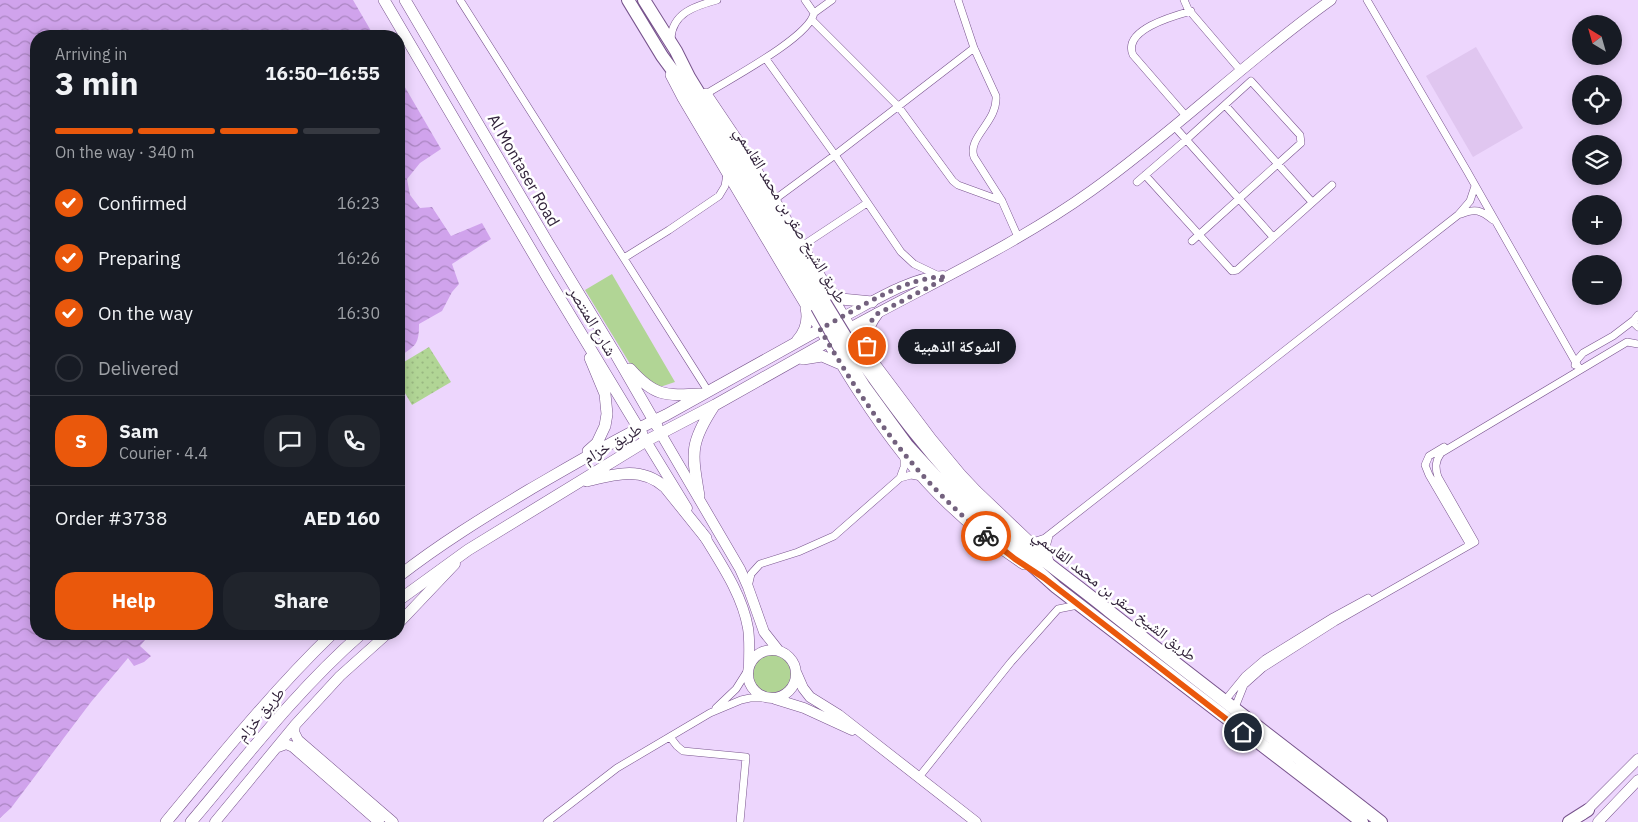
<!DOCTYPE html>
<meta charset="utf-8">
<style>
:root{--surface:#171b24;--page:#20242c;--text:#f1f3f6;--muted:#9ea1a6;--line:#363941;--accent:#ea580c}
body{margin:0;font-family:"IBM Plex Sans","Noto Naskh Arabic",sans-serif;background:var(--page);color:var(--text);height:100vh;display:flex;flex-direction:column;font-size:19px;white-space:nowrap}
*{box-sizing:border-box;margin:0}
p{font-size:16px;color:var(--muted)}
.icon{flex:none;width:28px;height:28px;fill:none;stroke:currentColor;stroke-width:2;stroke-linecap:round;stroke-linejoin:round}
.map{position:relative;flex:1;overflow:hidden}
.panel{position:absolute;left:30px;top:30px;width:375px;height:610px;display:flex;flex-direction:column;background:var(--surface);border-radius:20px;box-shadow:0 2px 12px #0003}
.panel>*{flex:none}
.needle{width:32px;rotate:323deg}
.controls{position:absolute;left:1572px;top:15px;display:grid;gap:10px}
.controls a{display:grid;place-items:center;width:50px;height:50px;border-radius:50%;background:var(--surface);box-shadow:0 2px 12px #0003;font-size:25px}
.pin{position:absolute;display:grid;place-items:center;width:42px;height:42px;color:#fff;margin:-21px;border:2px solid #fff;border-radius:50%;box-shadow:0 1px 5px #0007}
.courier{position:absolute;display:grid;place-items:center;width:50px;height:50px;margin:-25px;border:4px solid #ea580c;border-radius:50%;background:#fff;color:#222;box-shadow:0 1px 6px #0007}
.bubble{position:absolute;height:35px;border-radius:18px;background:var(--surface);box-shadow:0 2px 12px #0003;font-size:16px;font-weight:800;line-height:35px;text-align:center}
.headline em{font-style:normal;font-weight:800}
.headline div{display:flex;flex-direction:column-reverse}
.headline{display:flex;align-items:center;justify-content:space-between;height:85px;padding:0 25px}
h1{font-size:32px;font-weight:800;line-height:38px}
.bar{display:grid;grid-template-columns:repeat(4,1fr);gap:8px 5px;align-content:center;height:60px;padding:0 25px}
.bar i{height:6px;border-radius:4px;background:var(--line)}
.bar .selected{background:var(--accent)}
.bar p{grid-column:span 4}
.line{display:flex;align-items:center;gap:12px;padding:0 25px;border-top:1px solid var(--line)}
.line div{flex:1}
.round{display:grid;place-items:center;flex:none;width:52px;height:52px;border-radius:20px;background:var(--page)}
ol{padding:0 25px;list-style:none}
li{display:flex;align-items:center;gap:15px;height:55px}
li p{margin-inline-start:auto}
li .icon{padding:5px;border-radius:50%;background:var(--accent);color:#fff;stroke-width:4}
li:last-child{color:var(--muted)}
li i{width:28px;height:28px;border:2px solid var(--line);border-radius:50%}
.primary-button{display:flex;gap:10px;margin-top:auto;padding:10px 25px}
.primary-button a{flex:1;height:58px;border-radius:20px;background:var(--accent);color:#fff;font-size:20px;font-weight:800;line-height:58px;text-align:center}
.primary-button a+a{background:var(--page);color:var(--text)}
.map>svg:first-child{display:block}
.built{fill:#e0c6f0}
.green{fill:#b1d595}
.park{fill:url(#park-dots)}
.water{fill:url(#water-waves)}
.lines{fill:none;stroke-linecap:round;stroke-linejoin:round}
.street-casing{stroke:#78548d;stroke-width:8}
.secondary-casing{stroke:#78548d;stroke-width:11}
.primary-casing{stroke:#78548d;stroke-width:12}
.highway-casing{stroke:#78548d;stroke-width:14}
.street{stroke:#fff;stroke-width:7}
.secondary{stroke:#fff;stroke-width:10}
.primary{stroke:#fff;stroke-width:11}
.highway{stroke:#fff;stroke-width:12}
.highway-bridge-casing{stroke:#78548d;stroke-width:14;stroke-linecap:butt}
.highway-bridge{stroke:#fff;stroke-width:12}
.done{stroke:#73617e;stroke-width:5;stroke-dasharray:0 9}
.route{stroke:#ea580c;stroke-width:6}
.labels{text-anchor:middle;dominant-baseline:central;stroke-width:5;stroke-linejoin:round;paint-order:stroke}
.street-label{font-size:16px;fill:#31223a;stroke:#fff}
</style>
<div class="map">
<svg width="1638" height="822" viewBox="0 0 1638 822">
<defs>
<pattern id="park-dots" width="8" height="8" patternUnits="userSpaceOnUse" patternTransform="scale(1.25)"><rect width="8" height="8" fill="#b1d595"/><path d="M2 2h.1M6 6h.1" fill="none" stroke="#99b781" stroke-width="1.8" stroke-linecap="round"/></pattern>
<pattern id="water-waves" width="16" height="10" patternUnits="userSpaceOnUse" patternTransform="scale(1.25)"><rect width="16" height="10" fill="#d0a3ec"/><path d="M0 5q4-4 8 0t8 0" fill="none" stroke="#a984c0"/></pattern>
</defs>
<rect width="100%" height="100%" fill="#edd6fd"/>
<path class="built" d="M 1476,47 L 1523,128 L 1473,157 L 1426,76 Z"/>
<path class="green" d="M 612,274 L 675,382 L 660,387 L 635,372 L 585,290 Z
M753 674a19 19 0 1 1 38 0a19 19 0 1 1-38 0Z"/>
<path class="park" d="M 429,347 L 451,382 L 412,405 L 399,383 L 399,365 Z"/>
<path class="water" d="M 0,0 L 353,0 L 374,36 L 36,36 L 36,634 L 150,634 L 140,646 L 151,656 L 144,662 L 134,666 L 128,658 L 91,702 L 11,808 L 0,818 Z
M 399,77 L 441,149 L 420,163 L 407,179 L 410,195 L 420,208 L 432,207 L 451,236 L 482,223 L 491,239 L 452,264 L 459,284 L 452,292 L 442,311 L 419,324 C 419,345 416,345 399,357 Z"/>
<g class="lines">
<defs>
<path id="street" d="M 460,0 L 708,391
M 805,0 L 814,13
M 958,0 L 974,48 L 996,96 C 998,122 967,137 974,157 L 1002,201 L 1018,237
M 1184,0 L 1188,9 L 1241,71
M 1367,0 L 1467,171 L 1580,370
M 812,20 L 898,106 L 953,181 L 958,185 L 1002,201
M 671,39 C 672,13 695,6 717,0
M 766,59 L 835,155 L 901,252 L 914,264 L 939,276
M 706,94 C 728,80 810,37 814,13 L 832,0
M 1225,105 L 1312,202
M 1186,116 L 1133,55 C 1122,30 1173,16 1191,11
M 1174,126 L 1273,237
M 1145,175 L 1232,271 L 1237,270 L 1332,185
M 1137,182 L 1187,139 L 1251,81 L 1300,135 L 1301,143 L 1192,241
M 774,200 L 835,155 L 974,48
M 1461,214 C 1475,208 1481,210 1493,220
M 802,246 L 867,203
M 624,258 L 669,230 L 719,196 L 725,186 L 727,174
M 1638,315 L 1634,320 L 1635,324 L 1638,327
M 1575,365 L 1577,360 L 1583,353 L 1613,336 L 1634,320
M 1444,447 L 1429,456 L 1425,465 L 1429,475 L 1470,545
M 900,478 L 904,467 L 904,457
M 1049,536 L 1046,547 L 1050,562
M 1028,539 L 1036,541 L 1045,538 L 1458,215 L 1470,201 L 1475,186
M 748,587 L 751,574 L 760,564 L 798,552 L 834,536 L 900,478 L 911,475 L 922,477
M 1227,698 L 1245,676 L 1265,659 L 1333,617 L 1368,598
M 1236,705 L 1244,685 L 1263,668 L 1335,622 L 1475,542 L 1438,477 C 1435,468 1435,461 1441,453 L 1627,342 L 1638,344
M 716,708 L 736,689 L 748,670
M 670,737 L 677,746 L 683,751 L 746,757 L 740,822
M 919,777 L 1011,662 L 1058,609 L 1078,605
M 547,822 L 617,768 L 710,713 L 741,700 L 750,698 L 767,698"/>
<path id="secondary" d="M 843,317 C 872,302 910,277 943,276
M 850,328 C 930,284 1017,244 1091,191 C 1174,132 1248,59 1331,0
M 661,434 L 740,569 L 748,587 L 764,632 L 779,651
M 646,441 L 687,508
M 701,531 C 719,561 742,593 748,628 C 750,640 749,653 749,666
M 399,623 L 455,564
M748 674a24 24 0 1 1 48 0a24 24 0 1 1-48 0Z
M 796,672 L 803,688 L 810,697 L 839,715 L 976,822
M 775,699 L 804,708 L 852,730
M 295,725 L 294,732 L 298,740 L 393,822
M 278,747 L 286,744 L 293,747 L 379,822
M 1582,815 L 1638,759
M 215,822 L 295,725 L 340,676 L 387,634
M 1598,822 L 1638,780"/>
<path id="primary" d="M 384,0 L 547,277 L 642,434
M 405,0 L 548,243 L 616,355 L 657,426
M 671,75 L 683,98 C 721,162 759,226 797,290 C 831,346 863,404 904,455 C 937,497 980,535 1024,564
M 706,94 L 745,152 L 802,246 L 855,336 L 870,358 L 931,439 L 960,474 L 976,491 L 1039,551
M 831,292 L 841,299 L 872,302
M 797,341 C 805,332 809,321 806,308
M 869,354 C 865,338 867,327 877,314
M 803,359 L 822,356 L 843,365
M 630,369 C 654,396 665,396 700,394
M 588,451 L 597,443 L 605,426 L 607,414 L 605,394 L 590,358
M 587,481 C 615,474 641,466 665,487 L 706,538
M 699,496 C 692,453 689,444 714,406
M 399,576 C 440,544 484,517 529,490 C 574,464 619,437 666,415 L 826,326
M 399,600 L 468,550 L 646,441 L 715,405 L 834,338
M 166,822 C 220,757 272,692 332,634
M 191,822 C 246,757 297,690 361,634"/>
<path id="highway" d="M 628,0 L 662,56 L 687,90 L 817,307
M 644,0 L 676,51 L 689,77 L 775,217 L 825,303
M 850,344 C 893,406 938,468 994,519 C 1030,552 1071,580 1109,611 C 1199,682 1290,751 1381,822
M 841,350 L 864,386 L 907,445 L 951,493 L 1056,587 L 1362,822
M 1569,822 L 1588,810"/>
</defs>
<use href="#street" class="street-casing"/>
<use href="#secondary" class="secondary-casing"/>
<use href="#primary" class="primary-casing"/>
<use href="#highway" class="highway-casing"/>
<use href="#street" class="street"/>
<use href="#secondary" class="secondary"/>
<use href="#primary" class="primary"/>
<use href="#highway" class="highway"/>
<defs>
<path id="highway-bridge" d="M 825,303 L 850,344
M 817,307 L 841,350"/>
</defs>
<use href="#highway-bridge" class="highway-bridge-casing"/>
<use href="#highway-bridge" class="highway-bridge"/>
</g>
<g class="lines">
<path class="done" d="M 867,346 L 867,331 L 869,324 L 877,314 L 931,286 L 946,277 C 908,275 854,311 820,329 C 866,408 915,478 986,536"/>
<path class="route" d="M 986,536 L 1015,559 L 1044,578 L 1243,732"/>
</g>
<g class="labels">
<g class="street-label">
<text transform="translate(524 170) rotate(60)">Al Montaser Road</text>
<text transform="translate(791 215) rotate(59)">طريق الشيخ صقر بن محمد القاسمي</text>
<text transform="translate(593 321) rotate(59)">شارع المنتصر</text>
<text transform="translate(612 443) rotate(-30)">طريق خزام</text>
<text transform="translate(1115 595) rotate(38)">طريق الشيخ صقر بن محمد القاسمي</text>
<text transform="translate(260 714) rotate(-50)">طريق خزام</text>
</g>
</g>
</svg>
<div class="controls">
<a><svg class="needle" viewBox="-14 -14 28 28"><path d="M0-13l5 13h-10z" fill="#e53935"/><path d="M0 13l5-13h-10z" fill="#9ea1a6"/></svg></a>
<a><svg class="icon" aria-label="locate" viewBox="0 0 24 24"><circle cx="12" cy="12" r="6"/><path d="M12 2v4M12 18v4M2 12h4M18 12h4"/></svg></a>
<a><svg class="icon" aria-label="layers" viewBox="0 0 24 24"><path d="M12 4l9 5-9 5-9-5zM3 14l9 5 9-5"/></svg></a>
<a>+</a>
<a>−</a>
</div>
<div class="pin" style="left:867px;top:346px;background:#ea580c"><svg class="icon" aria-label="bag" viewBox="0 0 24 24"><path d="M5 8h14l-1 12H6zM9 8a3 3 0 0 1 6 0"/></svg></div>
<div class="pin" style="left:1243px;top:732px;background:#1f2937"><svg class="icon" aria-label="home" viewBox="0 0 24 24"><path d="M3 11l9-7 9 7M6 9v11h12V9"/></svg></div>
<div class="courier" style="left:986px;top:536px"><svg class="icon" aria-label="bike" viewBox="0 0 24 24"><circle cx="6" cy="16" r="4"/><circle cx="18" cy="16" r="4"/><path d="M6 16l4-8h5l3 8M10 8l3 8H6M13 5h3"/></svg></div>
<div class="bubble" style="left:898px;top:329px;width:118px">الشوكة الذهبية</div>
<section class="panel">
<div class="headline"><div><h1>3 min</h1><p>Arriving in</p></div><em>16:50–16:55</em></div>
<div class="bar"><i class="selected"></i><i class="selected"></i><i class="selected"></i><i></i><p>On the way · 340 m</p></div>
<ol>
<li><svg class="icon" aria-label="check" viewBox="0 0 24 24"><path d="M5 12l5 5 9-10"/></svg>Confirmed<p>16:23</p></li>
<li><svg class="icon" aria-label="check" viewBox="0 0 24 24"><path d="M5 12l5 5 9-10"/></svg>Preparing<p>16:26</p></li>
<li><svg class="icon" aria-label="check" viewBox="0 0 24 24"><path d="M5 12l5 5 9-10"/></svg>On the way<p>16:30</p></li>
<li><i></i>Delivered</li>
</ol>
<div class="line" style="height:90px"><b class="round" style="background:var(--accent);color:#fff">S</b><div><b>Sam</b><p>Courier · 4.4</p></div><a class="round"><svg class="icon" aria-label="chat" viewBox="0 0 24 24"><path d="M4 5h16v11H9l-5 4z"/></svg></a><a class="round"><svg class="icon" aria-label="phone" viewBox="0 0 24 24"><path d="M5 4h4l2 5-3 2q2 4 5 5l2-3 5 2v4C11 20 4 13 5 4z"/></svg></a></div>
<div class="line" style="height:65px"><div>Order #3738</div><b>AED 160</b></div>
<div class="primary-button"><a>Help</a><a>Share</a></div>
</section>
</div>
